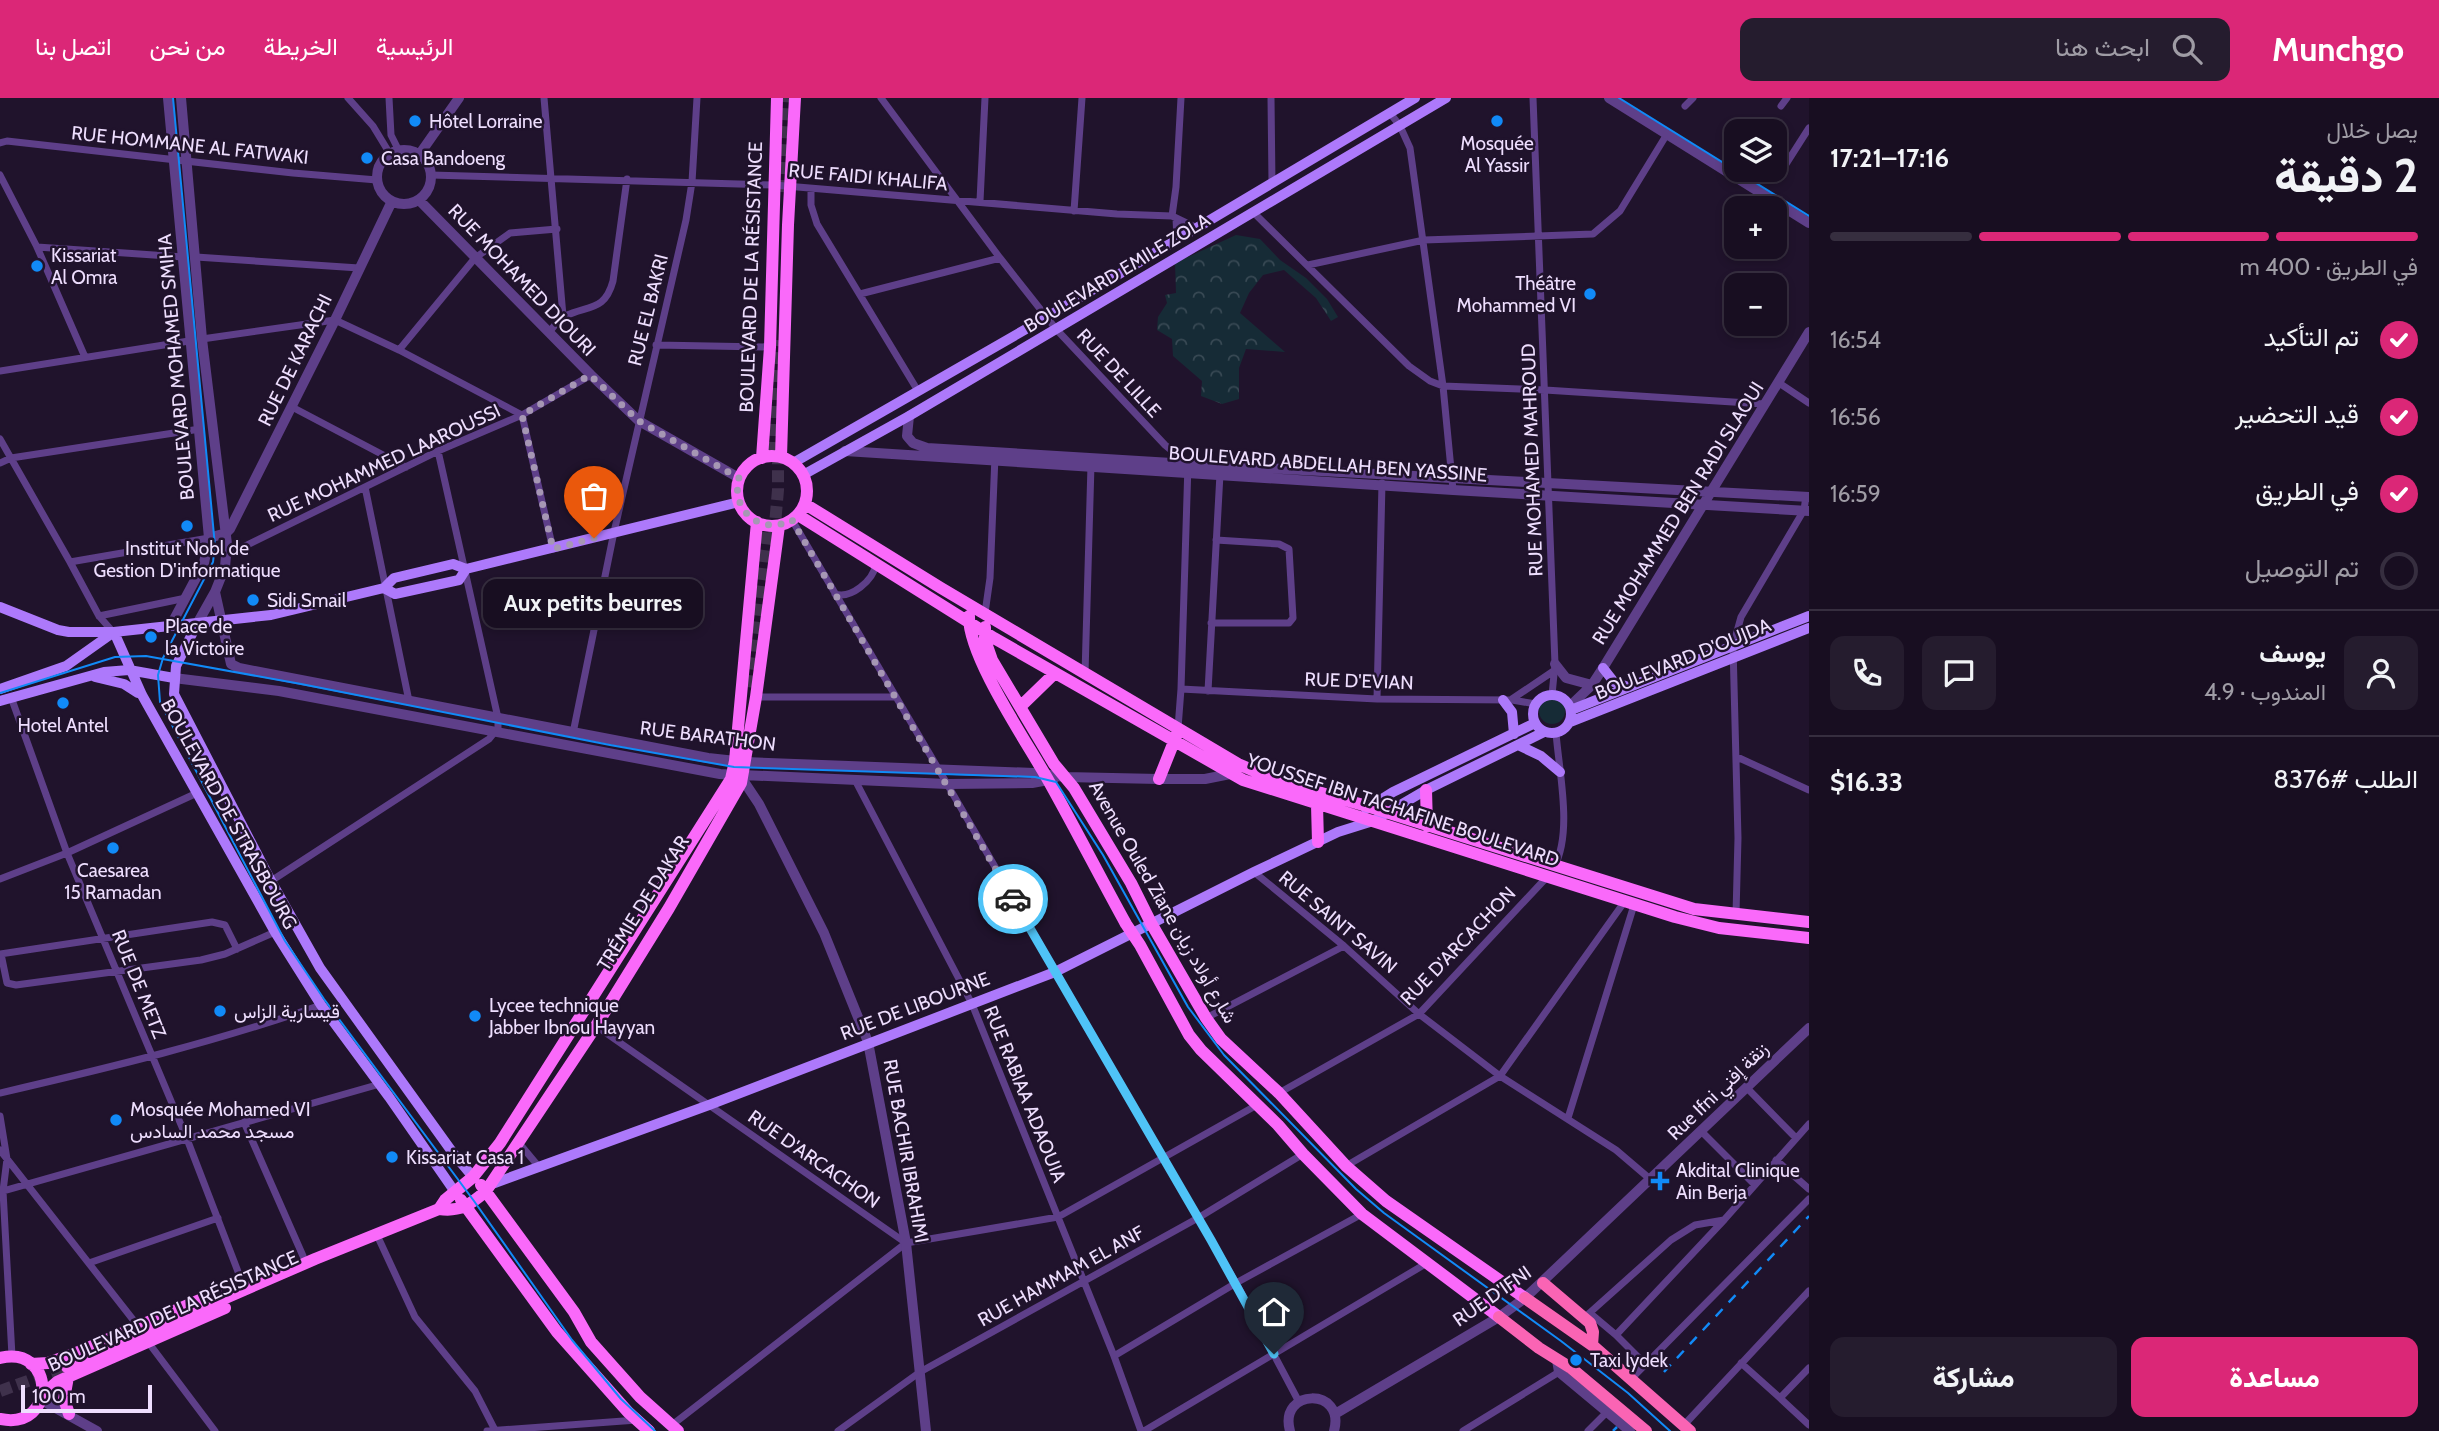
<!DOCTYPE html>
<html lang="ar">
<meta charset="utf-8">
<style>
:root{--surface:#180e21;--page:#251c2e;--text:#f1f3f6;--muted:#9f9ca5;--line:#362e3f;--accent:#db2777}
body{margin:0;font-family:Cabin,Vazirmatn,sans-serif;background:var(--page);color:var(--text);direction:rtl;height:100vh;display:flex;flex-direction:column;font-size:26px;white-space:nowrap}
*{box-sizing:border-box;margin:0}
p{font-size:23px;color:var(--muted)}
.icon{flex:none;width:38px;height:38px;fill:none;stroke:currentColor;stroke-width:2;stroke-linecap:round;stroke-linejoin:round}
.map{position:relative;flex:1;overflow:hidden;direction:ltr}
.side{display:flex;flex-direction:column;background:var(--surface);width:630px}
.side>*{flex:none}
.buttons{position:absolute;left:1724px;top:21px;display:grid;gap:14px}
.buttons a{display:grid;place-items:center;width:63px;height:63px;border-radius:14px;background:var(--surface);box-shadow:0 4px 10px #0003,0 0 0 2px var(--line);font-size:35px}
.scale{position:absolute;left:21px;bottom:18px;width:131px;box-sizing:border-box;padding-left:7px;border:4px solid #eedefe;border-top:0;font-size:19px;line-height:24px;white-space:nowrap;color:#eedefe;-webkit-text-stroke:5px #20132c;paint-order:stroke}
.pin{position:absolute;display:grid;place-items:center;width:60px;height:60px;color:#fff;margin:-72px -30px;border-radius:50% 50% 50% 0;rotate:-45deg;box-shadow:0 0 7px #0007}
.pin .icon{rotate:45deg}
.courier{position:absolute;display:grid;place-items:center;width:70px;height:70px;margin:-35px;border:5px solid #4fc3f7;border-radius:50%;background:#fff;color:#222;box-shadow:0 2px 9px #0007}
.bubble{position:absolute;height:49px;border-radius:14px;background:var(--surface);box-shadow:0 4px 10px #0003,0 0 0 2px var(--line);font-size:23px;font-weight:800;line-height:49px;text-align:center;direction:rtl}
.overview em{font-style:normal;font-weight:800}
.overview div{display:flex;flex-direction:column-reverse}
.overview{display:flex;align-items:center;justify-content:space-between;height:119px;padding:0 21px}
h1{font-size:46px;font-weight:800;line-height:52px}
.bar{display:grid;grid-template-columns:repeat(4,1fr);gap:10px 7px;align-content:center;height:84px;padding:0 21px}
.bar i{height:9px;border-radius:5px;background:var(--line)}
.bar .selected{background:var(--accent)}
.bar p{grid-column:span 4}
.line{display:flex;align-items:center;gap:18px;padding:0 21px;border-top:2px solid var(--line)}
.line div{flex:1}
.round{display:grid;place-items:center;flex:none;width:74px;height:74px;border-radius:14px;background:var(--page)}
ol{padding:0 21px;list-style:none}
li{display:flex;align-items:center;gap:21px;height:77px}
li p{margin-inline-start:auto}
li .icon{padding:7px;border-radius:50%;background:var(--accent);color:#fff;stroke-width:4}
li:last-child{color:var(--muted)}
li i{width:38px;height:38px;border:4px solid var(--line);border-radius:50%}
.button{display:flex;gap:14px;margin-top:auto;padding:14px 21px}
.button a{flex:1;height:80px;border-radius:14px;background:var(--accent);color:#fff;font-size:28px;font-weight:800;line-height:80px;text-align:center}
.button a+a{background:var(--page);color:var(--text)}
header{display:flex;align-items:center;gap:42px;box-sizing:border-box;height:98px;padding:0 35px;background:var(--accent);color:#fff}
header strong{font-size:33px}
nav{display:flex;gap:38px;margin-inline-start:auto;font-size:24px}
.search{width:490px;height:63px;background:var(--page);display:flex;align-items:center;gap:18px;box-sizing:border-box;padding:0 24px;border-radius:14px;color:var(--muted);font-size:26px}
main{display:flex;flex:1;min-height:0}
.map>svg:first-child{display:block}
.green{fill:#162b36}
.forest{fill:url(#forest-crowns)}
.lines{fill:none;stroke-linecap:round;stroke-linejoin:round}
.primary-tunnel{stroke:#3f314c;stroke-width:12;stroke-dasharray:12 6;stroke-linecap:butt}
.minor{stroke:#5e3f89;stroke-width:7}
.tertiary{stroke:#5e3f89;stroke-width:10}
.secondary{stroke:#ad79fb;stroke-width:10}
.primary{stroke:#fa69fa;stroke-width:12}
.trunk{stroke:#fa64b4;stroke-width:12}
.tram{stroke:#118af7;stroke-width:2}
.rail{stroke:#118af7;stroke-width:2.5;stroke-dasharray:10 9;stroke-linecap:butt}
.done{stroke:#a697b4;stroke-width:7;stroke-dasharray:0 12.6}
.route{stroke:#4fc3f7;stroke-width:9}
.poi-dot{fill:#118af7;stroke:#20132c;stroke-width:2.5}
.labels{text-anchor:middle;dominant-baseline:central;stroke-width:5;stroke-linejoin:round;paint-order:stroke}
.poi-label{font-size:19px;fill:#eedefe;stroke:#20132c;text-anchor:start}
.street-label{font-size:19px;fill:#eedefe;stroke:#20132c}
</style>
<header>
<strong>Munchgo</strong>
<div class="search"><svg class="icon" aria-label="search" viewBox="0 0 24 24"><circle cx="10" cy="10" r="6"/><path d="M15 15l6 6"/></svg>ابحث هنا</div>
<nav><a>الرئيسية</a><a>الخريطة</a><a>من نحن</a><a>اتصل بنا</a></nav>
</header>
<main>
<section class="side">
<div class="overview"><div><h1>2 دقيقة</h1><p>يصل خلال</p></div><em>17:16–17:21</em></div>
<div class="bar"><i class="selected"></i><i class="selected"></i><i class="selected"></i><i></i><p>في الطريق · 400 m</p></div>
<ol>
<li><svg class="icon" aria-label="check" viewBox="0 0 24 24"><path d="M5 12l5 5 9-10"/></svg>تم التأكيد<p>16:54</p></li>
<li><svg class="icon" aria-label="check" viewBox="0 0 24 24"><path d="M5 12l5 5 9-10"/></svg>قيد التحضير<p>16:56</p></li>
<li><svg class="icon" aria-label="check" viewBox="0 0 24 24"><path d="M5 12l5 5 9-10"/></svg>في الطريق<p>16:59</p></li>
<li><i></i>تم التوصيل</li>
</ol>
<div class="line" style="height:126px"><a class="round"><svg class="icon" aria-label="person" viewBox="0 0 24 24"><circle cx="12" cy="8" r="4"/><path d="M4 21q1-7 8-7t8 7"/></svg></a><div><b>يوسف</b><p>المندوب · 4.9</p></div><a class="round"><svg class="icon" aria-label="chat" viewBox="0 0 24 24"><path d="M4 5h16v11H9l-5 4z"/></svg></a><a class="round"><svg class="icon" aria-label="phone" viewBox="0 0 24 24"><path d="M5 4h4l2 5-3 2q2 4 5 5l2-3 5 2v4C11 20 4 13 5 4z"/></svg></a></div>
<div class="line" style="height:91px"><div>الطلب #8376</div><b>$16.33</b></div>
<div class="button"><a>مساعدة</a><a>مشاركة</a></div>
</section>
<div class="map">
<svg width="1809" height="1333" viewBox="0 0 1809 1333">
<defs>
<pattern id="forest-crowns" width="20" height="18" patternUnits="userSpaceOnUse" patternTransform="scale(1.75)"><rect width="20" height="18" fill="#162b36"/><path d="M2 6a3 3 0 1 1 6 0M12 15a3 3 0 1 1 6 0" fill="none" stroke="#384954"/></pattern>
</defs>
<rect width="100%" height="100%" fill="#20132c"/>
<path class="green" d="M1539 613a13 13 0 1 1 26 0a13 13 0 1 1-26 0Z"/>
<path class="forest" d="M 1236,137 L 1260,141 L 1280,162 L 1306,180 L 1327,201 L 1338,219 L 1331,223 L 1316,200 L 1284,172 L 1263,177 L 1249,195 L 1240,215 L 1285,254 L 1246,251 L 1239,270 L 1239,301 L 1222,306 L 1201,298 L 1202,283 L 1173,258 L 1172,241 L 1157,232 L 1158,219 L 1167,205 L 1165,197 L 1176,195 L 1175,165 Z"/>
<g class="lines">
<path class="primary-tunnel" d="M 780,94 L 785,0
M 773,356 L 776,242
M 774,438 L 778,392 L 778,348
M 747,589 L 768,427
M 0,1293 L 67,1269"/>
<path class="minor" d="M 348,0 L 373,28 L 390,56
M 389,0 L 391,37 L 399,53
M 544,0 L 563,218
M 881,0 L 1000,160 L 1056,231 L 1165,347 L 1188,366 L 1181,591 L 1178,630
M 1271,0 L 1272,85
M 1533,0 L 1555,566 L 1552,597
M 1685,8 L 1693,0
M 1781,8 L 1787,0
M 1390,15 L 1400,28 L 1410,50 L 1443,288 L 1453,392
M 0,45 L 7,43 L 293,75 L 377,82
M 1786,66 L 1809,30
M 0,77 L 37,149 L 85,259
M 431,77 L 774,87 L 1117,116 L 1172,118 L 1197,130
M 811,91 L 811,107 L 817,126 L 918,293
M 980,103 L 985,0
M 1074,113 L 1082,0
M 1253,114 L 1409,268 L 1430,283 L 1443,288 L 1545,292 L 1764,306
M 1172,118 L 1176,89 L 1181,0
M 1176,120 L 1177,142
M 37,149 L 183,159
M 196,159 L 359,170
M 1308,167 L 1424,142 L 1593,136 L 1620,113 L 1667,36
M 860,196 L 1000,160
M 549,234 C 554,229 559,220 565,218 C 589,207 605,213 613,183 L 627,81
M 202,241 L 335,222 L 399,252 L 522,317 L 553,451
M 656,247 L 770,249
M 399,252 L 475,160 L 510,135 L 557,131
M 0,273 L 189,243
M 1779,285 L 1809,305
M 292,309 L 406,369
M 0,341 L 70,464 L 99,518 L 113,534
M 0,365 L 11,360 L 200,331
M 365,389 L 409,603
M 792,422 L 939,672 L 1236,1185 L 1299,1304
M 227,457 L 438,353 L 522,317 L 591,277
M 70,464 L 209,440
M 835,496 C 851,501 873,483 876,466
M 985,515 L 990,480 L 995,358
M 99,518 L 186,500
M 1211,525 L 1289,525 L 1293,520 L 1289,451 L 1279,446 L 1216,442
M 1085,576 L 1091,367
M 1181,591 L 1377,601 L 1512,602 L 1536,606
M 1208,593 L 1220,376
M 11,599 L 67,755 L 187,1041 L 242,1184
M 756,599 L 894,599
M 1377,601 L 1382,385
M 1512,601 L 1555,572
M 573,635 L 614,434 L 686,122 L 692,84 L 697,0
M 1737,659 L 1809,692
M 855,682 L 972,906 L 1114,1258 L 1141,1333
M 1554,769 C 1573,735 1559,674 1556,635
M 1254,774 L 1344,848 L 1419,916 L 1500,978 L 1616,1052 L 1650,1081
M 0,781 L 67,755 L 197,695
M 271,783 L 489,641 L 498,630 L 498,620 L 438,353
M 1736,816 L 1738,740 L 1733,548 L 1741,519 L 1804,412 L 1806,398
M 0,856 L 212,824 L 225,827 L 237,851
M 1,856 L 7,885 L 16,887 L 201,862 L 225,856 L 275,834
M 1206,920 L 1344,848
M 596,928 L 906,1145 L 1058,1119 L 1257,1007
M 1747,990 L 1796,1040
M 0,995 C 108,970 216,944 321,907
M 1279,995 L 1419,916 L 1547,779
M 0,1018 L 7,1061 L 3,1093 L 12,1258
M 1568,1020 L 1634,807
M 244,1024 L 303,1158
M 1701,1033 L 1755,1087
M 519,1045 L 539,1069
M 0,1052 L 138,1228
M 1776,1062 L 1809,1091
M 1346,1068 L 1500,978 L 1625,803
M 0,1094 L 380,986
M 377,1137 L 415,1219 L 475,1293 L 495,1332
M 89,1165 L 218,1120
M 1591,1216 L 1616,1237 L 1646,1267
M 1585,1219 L 1671,1142 L 1695,1127 L 1724,1122
M 1616,1237 L 1724,1122 L 1809,1026
M 148,1244 L 215,1333
M 1114,1258 L 1236,1185 L 1362,1116
M 1741,1265 L 1780,1300 L 1809,1270
M 1631,1281 L 1809,1101
M 1780,1300 L 1809,1327
M 672,1327 L 906,1145
M 1684,1327 L 1809,1193
M 487,1333 L 637,1322
M 838,1333 L 920,1274 L 1198,1120 L 1303,1056
M 1144,1333 L 1427,1165
M 1463,1333 L 1559,1274
M 1588,1333 L 1608,1313"/>
<path class="tertiary" d="M 168,0 L 209,440 L 204,465 L 171,527
M 181,0 L 202,241 L 227,446 L 225,469 L 215,494 L 231,566 L 239,570 L 708,660 L 745,664 L 1034,675 L 1065,679 L 1159,681 L 1205,681 L 1230,676
M 1609,0 L 1809,125
M377 79a27 27 0 1 1 54 0a27 27 0 1 1-54 0Z
M 419,57 L 459,0
M 419,102 L 591,277 L 639,323 L 739,380
M 909,318 L 907,338 L 913,345 L 927,350 L 1188,366 L 1809,399
M 845,353 L 1453,392 L 1809,413
M 209,440 L 226,435 L 230,431 L 335,222 L 392,103
M 197,526 L 215,494
M 1555,566 L 1566,580 L 1592,587
M 174,580 L 279,593 L 720,676 L 947,686 L 1032,685 L 1054,681
M 1570,608 L 1592,587 L 1603,570 L 1809,234
M 743,682 L 759,706 L 824,835 L 868,944 L 906,1145 L 926,1333
M 1557,1262 L 1559,1274 L 1630,1333
M 41,1302 L 97,1333
M 1335,1316 L 1499,1219 L 1525,1200 L 1809,930
M 1290,1333 C 1278,1290 1346,1289 1334,1333"/>
<path class="secondary" d="M 793,365 L 1047,219 L 1415,0
M 803,377 L 909,318 L 1446,0
M 384,490 L 395,496 L 459,482 L 466,471
M 0,509 L 58,532 L 69,534 L 114,534 L 271,517 L 384,490 L 394,480 L 453,466 L 466,471 L 739,404
M 197,526 L 176,568 L 174,596 L 271,783 L 320,870 L 453,1055 L 473,1079
M 114,534 L 142,597 L 275,834 L 321,907 L 389,999 L 455,1094
M 1603,570 L 1614,584 L 1628,589
M 95,579 L 124,586 L 138,595
M 0,591 L 66,568 L 114,534
M1533 616a19 19 0 1 1 38 0a19 19 0 1 1-38 0Z
M 1503,602 L 1512,614 L 1514,636
M 0,603 L 104,574 L 129,572 L 174,580
M 1571,612 L 1809,518
M 1570,624 L 1809,530
M 1518,647 L 1541,658 L 1560,674
M 1366,711 L 1393,694 L 1535,625
M 492,1086 L 709,1007 L 1055,874 L 1254,774 L 1338,734 L 1373,723 L 1426,692 L 1544,634"/>
<path class="primary" d="M737 393a35 35 0 1 1 70 0a35 35 0 1 1-70 0Z
M 781,359 L 788,127 L 795,0
M 762,360 L 770,249 L 777,0
M 805,406 L 941,490 L 1238,666 L 1273,681 L 1370,709 L 1694,811 L 1809,824
M 798,417 L 994,540 L 1243,682 L 1675,819 L 1719,830 L 1809,840
M 969,518 C 968,558 1026,643 1047,680 C 1074,728 1099,777 1126,826 L 1140,847 L 1189,937 L 1201,952 L 1278,1027 L 1303,1056 L 1362,1116 L 1499,1219
M 985,529 L 985,542 L 992,562 L 1054,666 L 1074,690 L 1131,785 L 1151,825 L 1206,920 L 1221,941 L 1279,995 L 1346,1068 L 1386,1103 L 1525,1200
M 1020,609 L 1055,575
M 1159,681 L 1177,636
M 1426,692 L 1427,728
M 1317,707 L 1318,744
M 481,1087 L 574,1214 L 591,1244 L 640,1299 L 678,1333
M 461,1102 L 557,1234 L 628,1314 L 649,1333
M 439,1111 L 445,1102 L 473,1079 L 500,1045 L 731,681 L 735,663 L 757,424
M 0,1260 C 55,1246 58,1333 0,1321
M 31,1266 L 48,1265 L 76,1255 L 216,1195
M 67,1269 L 315,1161 L 439,1111 C 460,1114 470,1107 486,1093 L 596,928 L 669,810 L 741,685 L 756,599 L 779,428
M 68,1279 L 64,1301 L 69,1316
M 42,1297 L 57,1284 L 70,1278 L 225,1210"/>
<path class="trunk" d="M 1543,1185 L 1590,1225 L 1593,1234 L 1592,1247
M 1525,1200 L 1592,1247 L 1690,1333
M 1499,1219 L 1539,1250 L 1571,1270 L 1646,1333"/>
<path class="tram" d="M 173,0 L 215,448 L 213,464 L 163,560 L 158,577 L 160,604 L 285,843 L 324,901 L 474,1103 L 572,1242 L 621,1301 L 655,1333
M 1619,0 L 1809,118
M 0,595 L 115,559 L 146,558 L 301,586 L 610,647 L 734,669 L 1035,679 L 1056,684 L 1103,757 L 1188,909 L 1224,957 L 1356,1091 L 1384,1115 L 1561,1243 L 1628,1295 L 1670,1333"/>
<path class="rail" d="M 1664,1274 L 1809,1118
M 1613,1333 L 1617,1329"/>
</g>
<g class="lines">
<path class="done" d="M 594,440 L 553,451 L 522,317 L 590,277 L 639,323 L 739,380 C 730,413 762,438 792,422 L 1013,801"/>
<path class="route" d="M 1013,801 L 1211,1142 L 1274,1256"/>
</g>
<g class="poi-dot">
<circle cx="415" cy="23" r="7"/>
<circle cx="1497" cy="23" r="7"/>
<circle cx="367" cy="60" r="7"/>
<circle cx="37" cy="168" r="7"/>
<circle cx="1590" cy="196" r="7"/>
<circle cx="187" cy="428" r="7"/>
<circle cx="253" cy="502" r="7"/>
<circle cx="151" cy="539" r="7"/>
<circle cx="63" cy="605" r="7"/>
<circle cx="113" cy="750" r="7"/>
<circle cx="220" cy="913" r="7"/>
<circle cx="475" cy="918" r="7"/>
<circle cx="116" cy="1022" r="7"/>
<circle cx="392" cy="1059" r="7"/>
<path d="M1656.5 1072.5h7v7h7v7h-7v7h-7v-7h-7v-7h7z"/>
<circle cx="1576" cy="1262" r="7"/>
</g>
<g class="labels">
<g class="poi-label">
<text x="429" y="23">Hôtel Lorraine</text>
<text x="1497" y="45" text-anchor="middle">Mosquée<tspan x="1497" dy="22">Al Yassir</tspan></text>
<text x="381" y="60">Casa Bandoeng</text>
<text x="51" y="157">Kissariat<tspan x="51" dy="22">Al Omra</tspan></text>
<text x="1576" y="185" text-anchor="end">Théâtre<tspan x="1576" dy="22">Mohammed VI</tspan></text>
<text x="187" y="450" text-anchor="middle">Institut Nobl de<tspan x="187" dy="22">Gestion D'informatique</tspan></text>
<text x="267" y="502">Sidi Smail</text>
<text x="165" y="528">Place de<tspan x="165" dy="22">la Victoire</tspan></text>
<text x="63" y="627" text-anchor="middle">Hotel Antel</text>
<text x="113" y="772" text-anchor="middle">Caesarea<tspan x="113" dy="22">15 Ramadan</tspan></text>
<text x="489" y="907">Lycee technique<tspan x="489" dy="22">Jabber Ibnou Hayyan</tspan></text>
<text x="234" y="913">قيسارية الزاس</text>
<text x="130" y="1011">Mosquée Mohamed VI<tspan x="130" dy="22">مسجد محمد السادس</tspan></text>
<text x="406" y="1059">Kissariat Casa 1</text>
<text x="1676" y="1072">Akdital Clinique<tspan x="1676" dy="22">Ain Berja</tspan></text>
<text x="1590" y="1262">Taxi lydek</text>
</g>
<g class="street-label">
<text transform="translate(190 47) rotate(6)">RUE HOMMANE AL FATWAKI</text>
<text transform="translate(868 79) rotate(5)">RUE FAIDI KHALIFA</text>
<text transform="translate(1117 175) rotate(-31)">BOULEVARD EMILE ZOLA</text>
<text transform="translate(751 179) rotate(-88)">BOULEVARD DE LA RÉSISTANCE</text>
<text transform="translate(522 182) rotate(46)">RUE MOHAMED DIOURI</text>
<text transform="translate(648 212) rotate(-76)">RUE EL BAKRI</text>
<text transform="translate(295 262) rotate(-64)">RUE DE KARACHI</text>
<text transform="translate(176 269) rotate(-95)">BOULEVARD MOHAMED SMIHA</text>
<text transform="translate(1119 275) rotate(47)">RUE DE LILLE</text>
<text transform="translate(1532 362) rotate(-92)">RUE MOHAMED MAHROUD</text>
<text transform="translate(384 365) rotate(-25)">RUE MOHAMMED LAAROUSSI</text>
<text transform="translate(1328 366) rotate(4)">BOULEVARD ABDELLAH BEN YASSINE</text>
<text transform="translate(1678 415) rotate(-58)">RUE MOHAMMED BEN RADI SLAOUI</text>
<text transform="translate(1683 561) rotate(-22)">BOULEVARD D'OUJDA</text>
<text transform="translate(1359 583) rotate(2)">RUE D'EVIAN</text>
<text transform="translate(708 638) rotate(7)">RUE BARATHON</text>
<text transform="translate(1403 712) rotate(18)">YOUSSEF IBN TACHAFINE BOULEVARD</text>
<text transform="translate(229 716) rotate(61)">BOULEVARD DE STRASBOURG</text>
<text transform="translate(1163 804) rotate(60)">Avenue Ouled Ziane شارع أولاد زيان</text>
<text transform="translate(643 805) rotate(-58)">TRÉMIE DE DAKAR</text>
<text transform="translate(1338 824) rotate(40)">RUE SAINT SAVIN</text>
<text transform="translate(1458 848) rotate(-46)">RUE D'ARCACHON</text>
<text transform="translate(139 886) rotate(68)">RUE DE METZ</text>
<text transform="translate(915 908) rotate(-21)">RUE DE LIBOURNE</text>
<text transform="translate(1718 993) rotate(-44)">Rue Ifni زنقة إفني</text>
<text transform="translate(1025 996) rotate(68)">RUE RABIAA ADAOUIA</text>
<text transform="translate(906 1053) rotate(80)">RUE BACHIR IBRAHIMI</text>
<text transform="translate(814 1061) rotate(35)">RUE D'ARCACHON</text>
<text transform="translate(1061 1178) rotate(-29)">RUE HAMMAM EL ANF</text>
<text transform="translate(1492 1198) rotate(-35)">RUE D'IFNI</text>
<text transform="translate(173 1213) rotate(-24)">BOULEVARD DE LA RÉSISTANCE</text>
</g>
</g>
</svg>
<div class="buttons">
<a><svg class="icon" aria-label="layers" viewBox="0 0 24 24"><path d="M12 4l9 5-9 5-9-5zM3 14l9 5 9-5"/></svg></a>
<a>+</a>
<a>−</a>
</div>
<div class="scale">100 m</div>
<div class="pin" style="left:594px;top:440px;background:#ea580c"><svg class="icon" aria-label="bag" viewBox="0 0 24 24"><path d="M5 8h14l-1 12H6zM9 8a3 3 0 0 1 6 0"/></svg></div>
<div class="pin" style="left:1274px;top:1256px;background:#1f2937"><svg class="icon" aria-label="home" viewBox="0 0 24 24"><path d="M3 11l9-7 9 7M6 9v11h12V9"/></svg></div>
<div class="courier" style="left:1013px;top:801px"><svg class="icon" aria-label="car" viewBox="0 0 24 24"><path d="M5 17H2v-5l4-1 3-4h7l3 4 3 1v5h-3M9 17h6M6 11h13"/><circle cx="7" cy="17" r="2"/><circle cx="17" cy="17" r="2"/></svg></div>
<div class="bubble" style="left:483px;top:481px;width:220px">Aux petits beurres</div>
</div>
</main>
